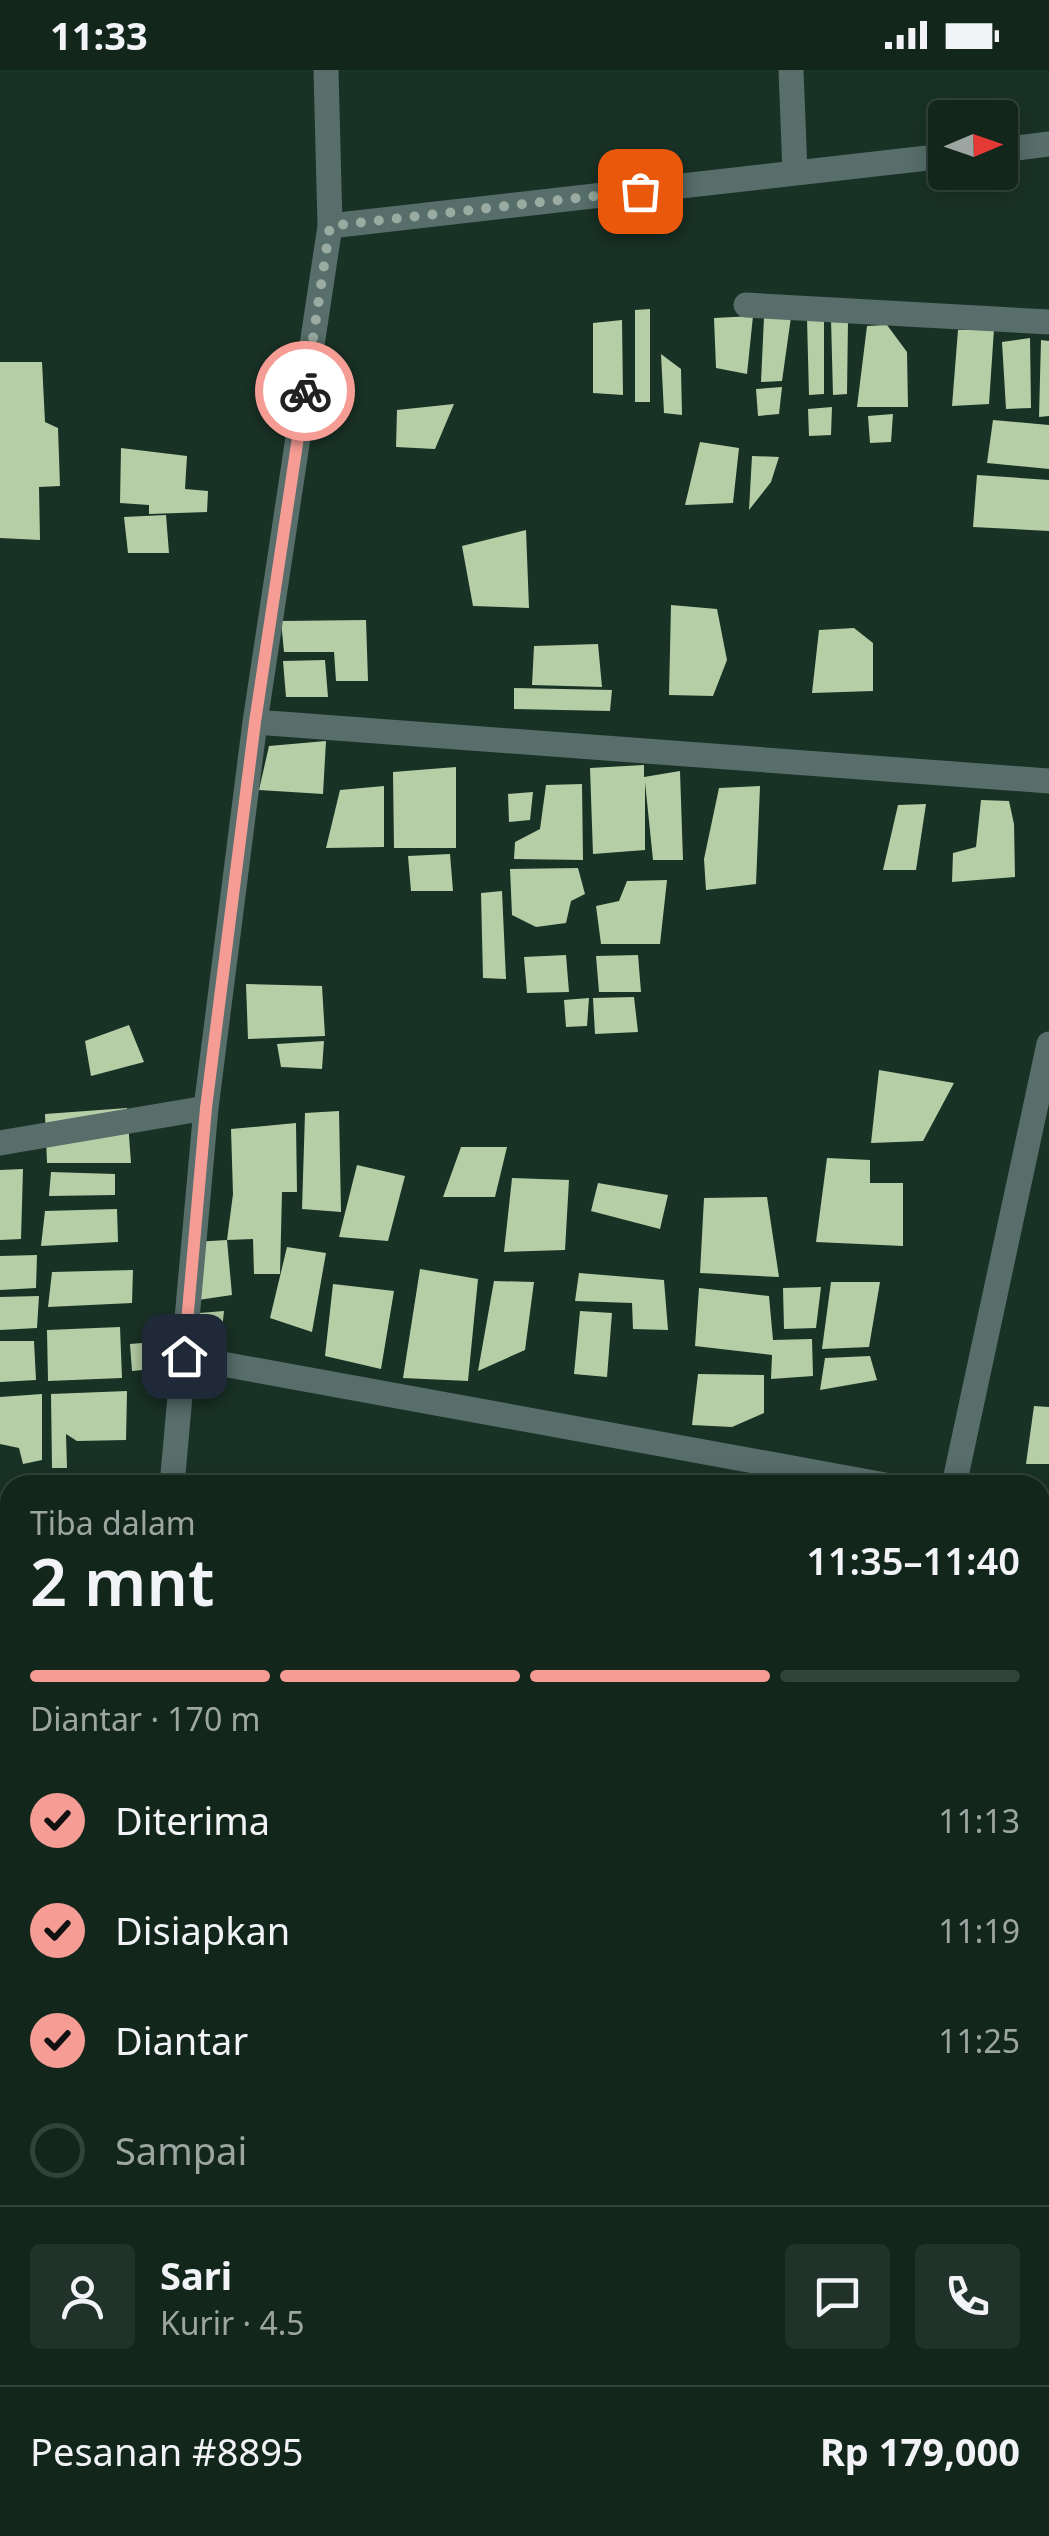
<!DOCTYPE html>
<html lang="id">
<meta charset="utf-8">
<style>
:root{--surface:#13261c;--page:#203229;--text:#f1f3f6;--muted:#9da5a3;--line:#32433b;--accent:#f59c94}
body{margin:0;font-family:"Noto Sans",sans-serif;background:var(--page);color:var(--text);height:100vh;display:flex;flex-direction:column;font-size:38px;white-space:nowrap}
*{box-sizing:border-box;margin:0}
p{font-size:32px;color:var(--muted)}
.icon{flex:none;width:55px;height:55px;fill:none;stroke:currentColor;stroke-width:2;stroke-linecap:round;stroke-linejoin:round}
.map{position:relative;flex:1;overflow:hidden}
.sheet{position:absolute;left:0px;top:1405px;width:1050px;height:1062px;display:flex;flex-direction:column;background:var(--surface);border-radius:30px 30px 0 0;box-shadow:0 5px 25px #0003,0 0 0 2px var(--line)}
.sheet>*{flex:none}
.needle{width:65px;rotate:88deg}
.tools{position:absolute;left:928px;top:30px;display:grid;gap:20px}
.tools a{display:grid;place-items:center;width:90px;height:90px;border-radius:10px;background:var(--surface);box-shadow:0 5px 25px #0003,0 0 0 2px var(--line);font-size:50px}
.pin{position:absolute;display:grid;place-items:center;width:85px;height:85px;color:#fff;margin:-42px;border-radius:20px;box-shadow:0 5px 15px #0006}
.courier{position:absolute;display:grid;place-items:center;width:100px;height:100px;margin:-50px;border:8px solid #f59c94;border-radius:50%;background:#fff;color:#222;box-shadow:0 2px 12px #0007}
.head em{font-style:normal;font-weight:600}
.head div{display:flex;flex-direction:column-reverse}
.head{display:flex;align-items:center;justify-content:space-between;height:170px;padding:0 30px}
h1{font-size:65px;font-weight:600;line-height:75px}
.bar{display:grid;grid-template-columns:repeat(4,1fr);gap:15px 10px;align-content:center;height:120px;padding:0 30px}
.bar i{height:12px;border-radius:8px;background:var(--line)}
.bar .active{background:var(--accent)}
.bar p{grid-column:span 4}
.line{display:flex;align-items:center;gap:25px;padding:0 30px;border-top:2px solid var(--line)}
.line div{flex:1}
.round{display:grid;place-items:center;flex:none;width:105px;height:105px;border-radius:10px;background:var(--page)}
ol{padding:0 30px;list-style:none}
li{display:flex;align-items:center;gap:30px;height:110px}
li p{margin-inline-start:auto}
li .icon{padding:10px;border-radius:50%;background:var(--accent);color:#111;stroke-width:4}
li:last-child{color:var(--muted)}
li i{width:55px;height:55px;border:5px solid var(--line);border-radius:50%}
.status{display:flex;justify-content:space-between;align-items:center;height:70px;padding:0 50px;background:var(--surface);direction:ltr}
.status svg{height:28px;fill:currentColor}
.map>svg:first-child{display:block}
.building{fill:#b5cea6}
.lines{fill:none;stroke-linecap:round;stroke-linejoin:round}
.minor{stroke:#576e6b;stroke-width:25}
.done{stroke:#9aaca2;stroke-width:10;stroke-dasharray:0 18}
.route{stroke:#f59c94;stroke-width:12}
</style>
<div class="status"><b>11:33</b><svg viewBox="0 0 49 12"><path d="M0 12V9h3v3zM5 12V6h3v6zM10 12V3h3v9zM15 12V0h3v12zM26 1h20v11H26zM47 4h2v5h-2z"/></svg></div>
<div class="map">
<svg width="1049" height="2466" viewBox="0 0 1049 2466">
<rect width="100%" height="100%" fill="#193226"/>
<path class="building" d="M 650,239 L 650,332 L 635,332 L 635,240 Z
M 753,246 L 747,304 L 716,298 L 714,248 Z
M 764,247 L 791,247 L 782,311 L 761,312 Z
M 807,249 L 824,250 L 824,324 L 809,325 Z
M 831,249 L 848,250 L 847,324 L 833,325 Z
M 622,250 L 623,325 L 593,323 L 593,253 Z
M 887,255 L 907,282 L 908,337 L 857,337 L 867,256 Z
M 994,259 L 989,334 L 952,336 L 958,260 Z
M 1030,268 L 1031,338 L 1006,339 L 1002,272 Z
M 1041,270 L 1049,271 L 1049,346 L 1039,347 Z
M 661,284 L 681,299 L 682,345 L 664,343 Z
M 0,292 L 42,292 L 45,352 L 58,358 L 60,416 L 39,417 L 40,470 L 0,468 Z
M 782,317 L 779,344 L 758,346 L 756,319 Z
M 454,334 L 435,379 L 396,377 L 397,340 Z
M 832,337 L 831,365 L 809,366 L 808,339 Z
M 893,344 L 891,372 L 870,373 L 868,346 Z
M 993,350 L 1049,355 L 1049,399 L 987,393 Z
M 700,372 L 739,378 L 733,433 L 685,435 Z
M 121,378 L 187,386 L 185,419 L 208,421 L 207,442 L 149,444 L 149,435 L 120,433 Z
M 752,386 L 779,387 L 771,412 L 749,440 Z
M 977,405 L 1049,410 L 1049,461 L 973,457 Z
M 166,445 L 169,483 L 128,483 L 124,447 Z
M 526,460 L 529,538 L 473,536 L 462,476 Z
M 671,535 L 717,539 L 727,590 L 713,626 L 669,625 Z
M 366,550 L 368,611 L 336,611 L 334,582 L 284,582 L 281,551 Z
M 854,558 L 873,573 L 873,621 L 812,623 L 819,560 Z
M 598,574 L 602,617 L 532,615 L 534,576 Z
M 325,590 L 328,627 L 286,627 L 283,591 Z
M 514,618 L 612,620 L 610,641 L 514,639 Z
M 326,671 L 323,724 L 259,720 L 269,676 Z
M 644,695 L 644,707 L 680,701 L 683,790 L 653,790 L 645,712 L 645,780 L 593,784 L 590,698 Z
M 456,697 L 456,778 L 394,778 L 393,702 Z
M 582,714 L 583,790 L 514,789 L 515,772 L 540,759 L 546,715 Z
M 384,716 L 384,777 L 326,778 L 340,720 Z
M 760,716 L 756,814 L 706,820 L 704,789 L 719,718 Z
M 533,722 L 530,750 L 509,752 L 508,724 Z
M 981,730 L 1009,731 L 1014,754 L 1015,807 L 952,812 L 953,783 L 976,777 Z
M 926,734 L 916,800 L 883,800 L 898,735 Z
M 450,784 L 453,821 L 411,821 L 408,786 Z
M 578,798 L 585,824 L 571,831 L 566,853 L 536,857 L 512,845 L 510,799 Z
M 667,810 L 660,874 L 601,874 L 596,836 L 619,831 L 627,811 Z
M 502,821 L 506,909 L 483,908 L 481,823 Z
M 566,885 L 569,922 L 527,923 L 524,887 Z
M 638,885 L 641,922 L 599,922 L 596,886 Z
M 246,914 L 322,916 L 325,966 L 248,969 Z
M 634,927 L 638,962 L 595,964 L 593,928 Z
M 589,928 L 587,956 L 566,957 L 564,930 Z
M 129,955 L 144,992 L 91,1006 L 85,971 Z
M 324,971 L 322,999 L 281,997 L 277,974 Z
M 879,1000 L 954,1013 L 923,1071 L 871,1073 Z
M 127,1038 L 131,1093 L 47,1093 L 45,1044 Z
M 339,1041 L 341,1142 L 302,1139 L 305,1043 Z
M 296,1053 L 297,1122 L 282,1122 L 280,1204 L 254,1204 L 253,1169 L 227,1170 L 233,1124 L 231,1059 Z
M 461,1077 L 507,1077 L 495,1127 L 443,1127 Z
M 827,1088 L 870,1090 L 870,1113 L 903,1113 L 903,1176 L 816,1172 Z
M 357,1095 L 405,1106 L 388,1171 L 339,1167 Z
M 23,1099 L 21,1169 L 0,1170 L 0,1100 Z
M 51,1102 L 115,1104 L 115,1125 L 49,1126 Z
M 512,1108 L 569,1110 L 565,1180 L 504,1182 Z
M 598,1113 L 668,1125 L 660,1159 L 591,1141 Z
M 767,1127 L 779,1207 L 700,1203 L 704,1128 Z
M 117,1139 L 118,1172 L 41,1176 L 45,1141 Z
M 227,1170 L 232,1225 L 198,1230 L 194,1172 Z
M 287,1177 L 326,1183 L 312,1262 L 270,1248 Z
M 37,1185 L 36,1218 L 0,1220 L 0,1186 Z
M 420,1199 L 478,1209 L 468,1311 L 403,1308 Z
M 133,1200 L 132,1233 L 48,1237 L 52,1202 Z
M 579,1203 L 664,1210 L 668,1260 L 633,1259 L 632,1233 L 575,1231 Z
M 494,1211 L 534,1212 L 525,1280 L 478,1301 Z
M 831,1212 L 880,1212 L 869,1277 L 822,1279 Z
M 333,1214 L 394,1221 L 381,1299 L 325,1286 Z
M 821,1217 L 816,1258 L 784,1259 L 783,1218 Z
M 699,1218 L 769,1226 L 773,1270 L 812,1269 L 813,1306 L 771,1309 L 772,1285 L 695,1276 Z
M 39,1226 L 37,1258 L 0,1260 L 0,1227 Z
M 224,1241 L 221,1269 L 200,1270 L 199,1243 Z
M 580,1241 L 612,1243 L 607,1307 L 574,1304 Z
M 120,1257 L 122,1308 L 48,1311 L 47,1260 Z
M 0,1271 L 34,1271 L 36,1310 L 0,1312 Z
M 155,1272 L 153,1299 L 132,1301 L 130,1274 Z
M 870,1286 L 877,1310 L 820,1320 L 825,1288 Z
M 698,1304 L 764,1305 L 764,1343 L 732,1357 L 692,1355 Z
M 127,1321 L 126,1370 L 77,1371 L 66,1364 L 67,1398 L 52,1398 L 51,1324 Z
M 42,1324 L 42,1390 L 23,1394 L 19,1378 L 0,1374 L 0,1327 Z
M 1034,1336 L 1049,1337 L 1049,1394 L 1026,1394 Z
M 121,1404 L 122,1415 L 48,1415 L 48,1409 Z
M 0,1474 L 10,1474 L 10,1550 L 0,1552 Z
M 1040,1543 L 1049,1544 L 1049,1672 L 1040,1671 Z
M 0,1567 L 10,1567 L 10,1608 L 0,1608 Z
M 1040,1680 L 1049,1680 L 1049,1780 L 1040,1779 Z
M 1047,1780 L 1049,1889 L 1040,1889 L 1040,1781 Z
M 1040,1908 L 1049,1908 L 1049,1951 L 1040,1952 Z"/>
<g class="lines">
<path class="minor" d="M 791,0 L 795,103
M 1000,80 L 1049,74
M 330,156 L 945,86
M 746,235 L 1049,252
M 255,652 L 1049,711
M 0,1073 L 206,1038
M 184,1287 L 885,1415
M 172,1415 L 206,1038 L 255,652 L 330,156 L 326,0
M 954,1415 L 1049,974
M 1040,1450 L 1049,1452
M 0,1838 L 10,1837
M 1040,2028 L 1049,2030
M 168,2458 L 169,2466
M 471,2466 L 471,2458
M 841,2466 L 842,2458"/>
</g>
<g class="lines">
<path class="done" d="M 305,321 L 330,156 L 640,121"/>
<path class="route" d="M 184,1286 L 206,1038 L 255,652 L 305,321"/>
</g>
</svg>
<div class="tools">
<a><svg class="needle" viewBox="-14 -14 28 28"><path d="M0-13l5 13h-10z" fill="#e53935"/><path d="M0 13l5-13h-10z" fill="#9da5a3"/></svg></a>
</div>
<div class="pin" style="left:640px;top:121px;background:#ea580c"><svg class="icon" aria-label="bag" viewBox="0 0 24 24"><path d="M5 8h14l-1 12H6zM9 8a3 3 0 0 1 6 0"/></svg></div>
<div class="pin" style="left:184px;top:1286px;background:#1f2937"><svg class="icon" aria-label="home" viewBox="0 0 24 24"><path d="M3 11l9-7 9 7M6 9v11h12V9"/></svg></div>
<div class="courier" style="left:305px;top:321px"><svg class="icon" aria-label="bike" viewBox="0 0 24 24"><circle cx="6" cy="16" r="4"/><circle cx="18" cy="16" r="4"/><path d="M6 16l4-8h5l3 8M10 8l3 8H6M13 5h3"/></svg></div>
<section class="sheet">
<div class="head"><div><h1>2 mnt</h1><p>Tiba dalam</p></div><em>11:35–11:40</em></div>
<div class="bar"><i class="active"></i><i class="active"></i><i class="active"></i><i></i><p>Diantar · 170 m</p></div>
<ol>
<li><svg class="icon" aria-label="check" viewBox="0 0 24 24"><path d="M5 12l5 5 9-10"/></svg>Diterima<p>11:13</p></li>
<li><svg class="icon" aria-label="check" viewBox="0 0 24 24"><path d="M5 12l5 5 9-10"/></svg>Disiapkan<p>11:19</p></li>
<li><svg class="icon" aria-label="check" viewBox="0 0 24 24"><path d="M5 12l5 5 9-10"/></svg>Diantar<p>11:25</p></li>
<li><i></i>Sampai</li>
</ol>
<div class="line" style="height:180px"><a class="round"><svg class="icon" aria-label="person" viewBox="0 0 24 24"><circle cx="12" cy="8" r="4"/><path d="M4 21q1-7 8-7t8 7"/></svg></a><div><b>Sari</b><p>Kurir · 4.5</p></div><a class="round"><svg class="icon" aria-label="chat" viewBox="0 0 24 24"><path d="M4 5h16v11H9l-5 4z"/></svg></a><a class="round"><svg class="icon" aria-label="phone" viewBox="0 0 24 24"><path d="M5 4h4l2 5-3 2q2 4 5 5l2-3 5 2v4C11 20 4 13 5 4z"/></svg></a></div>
<div class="line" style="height:130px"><div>Pesanan #8895</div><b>Rp 179,000</b></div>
</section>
</div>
